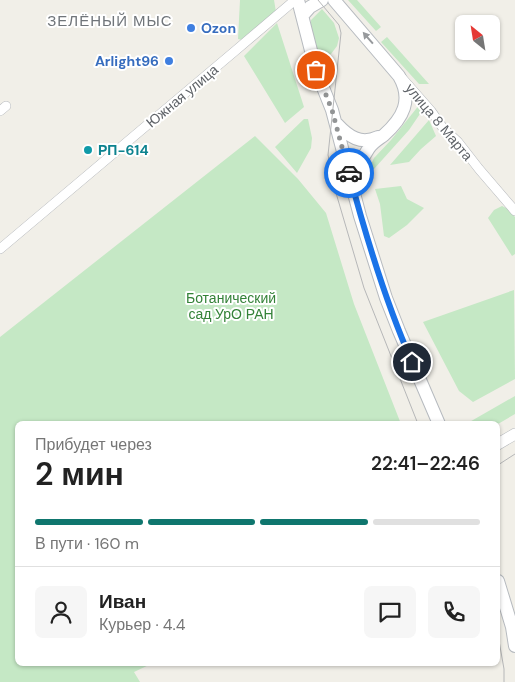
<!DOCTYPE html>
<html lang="ru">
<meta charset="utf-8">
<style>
:root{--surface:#fff;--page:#f6f6f6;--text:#222;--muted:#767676;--line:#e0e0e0;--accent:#0f766e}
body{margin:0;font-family:"DM Sans",sans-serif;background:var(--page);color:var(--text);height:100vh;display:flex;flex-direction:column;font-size:19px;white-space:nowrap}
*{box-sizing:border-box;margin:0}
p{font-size:16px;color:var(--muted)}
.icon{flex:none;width:28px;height:28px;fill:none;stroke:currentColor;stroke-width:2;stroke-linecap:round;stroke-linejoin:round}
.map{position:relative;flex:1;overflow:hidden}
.sheet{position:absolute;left:15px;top:421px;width:485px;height:245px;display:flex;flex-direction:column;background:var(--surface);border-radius:8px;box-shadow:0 1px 4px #0004}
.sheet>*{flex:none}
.needle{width:32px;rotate:330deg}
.controls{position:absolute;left:455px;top:15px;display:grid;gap:10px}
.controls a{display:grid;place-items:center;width:45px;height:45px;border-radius:8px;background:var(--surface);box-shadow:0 1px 4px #0004;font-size:25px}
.pin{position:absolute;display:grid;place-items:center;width:42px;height:42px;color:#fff;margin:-21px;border:2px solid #fff;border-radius:50%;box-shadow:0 1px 5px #0007}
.courier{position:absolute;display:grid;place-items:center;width:50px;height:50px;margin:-25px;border:4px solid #1a73e8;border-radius:50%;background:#fff;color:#222;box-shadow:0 1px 6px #0007}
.headline em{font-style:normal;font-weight:600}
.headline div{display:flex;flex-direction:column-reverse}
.headline{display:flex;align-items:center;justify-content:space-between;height:85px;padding:0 20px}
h1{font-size:32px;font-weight:600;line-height:38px}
.bar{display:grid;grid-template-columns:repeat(4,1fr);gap:8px 5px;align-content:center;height:60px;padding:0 20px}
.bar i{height:6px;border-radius:4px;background:var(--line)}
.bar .selected{background:var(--accent)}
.bar p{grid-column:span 4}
.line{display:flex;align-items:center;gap:12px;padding:0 20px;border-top:1px solid var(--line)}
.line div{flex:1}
.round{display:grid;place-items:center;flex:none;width:52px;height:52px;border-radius:8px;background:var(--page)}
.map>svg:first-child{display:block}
.green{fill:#c5e8c5}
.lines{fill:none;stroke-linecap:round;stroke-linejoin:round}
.minor-casing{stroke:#b5b8bc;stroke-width:10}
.tertiary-casing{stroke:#b5b8bc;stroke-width:12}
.secondary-casing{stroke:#b6babf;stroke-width:14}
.minor{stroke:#fff;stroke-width:9}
.tertiary{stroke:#fff;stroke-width:11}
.secondary{stroke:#fff;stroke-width:12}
.tram{stroke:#b6b7b8;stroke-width:1}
.oneway{fill:#979a9d}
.done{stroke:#929495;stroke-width:5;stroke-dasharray:0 9}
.route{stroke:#1a73e8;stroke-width:6}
.shop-dot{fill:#3f7fe0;stroke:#fff;stroke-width:2}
.culture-dot{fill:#0f9aa8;stroke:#fff;stroke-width:2}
.labels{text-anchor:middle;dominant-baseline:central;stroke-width:4;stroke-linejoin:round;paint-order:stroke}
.shop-label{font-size:14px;font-weight:bold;fill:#366cbe;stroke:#fff;text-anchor:start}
.street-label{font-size:14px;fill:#5f6368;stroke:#fff}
.culture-label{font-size:14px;font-weight:bold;fill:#0d838f;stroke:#fff;text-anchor:start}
.park-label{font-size:14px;fill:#348238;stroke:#fff}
.neighbourhood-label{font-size:15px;letter-spacing:1px;fill:#70757a;stroke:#fff}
</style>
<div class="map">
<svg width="515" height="682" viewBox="0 0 515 682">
<rect width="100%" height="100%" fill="#f1efe8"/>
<path class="green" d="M 240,0 L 274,0 L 276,12 L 242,40 L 238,39 Z
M 348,0 L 357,0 L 381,27 L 376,31 Z
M 322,9 L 334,23 L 339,38 L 337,46 L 331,54 L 318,58 L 310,29 L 311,20 Z
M 277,23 L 304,107 L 285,123 L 244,56 Z
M 387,37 L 429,84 L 419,84 L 381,42 Z
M 420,104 L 424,108 L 409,130 L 374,169 L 369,169 L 374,158 L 391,140 Z
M 304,119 L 308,119 L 312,138 L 311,148 L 297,173 L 275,147 Z
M 429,120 L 436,136 L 421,149 L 409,162 L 390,165 Z
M 255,136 L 298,179 L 326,213 L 354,304 L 401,424 L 18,424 L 18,664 L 151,664 L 134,672 L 140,682 L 0,682 L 0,337 Z
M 401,186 L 407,199 L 424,208 L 407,225 L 389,238 L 384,236 L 380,204 L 375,189 Z
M 502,206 L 508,209 L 515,217 L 515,254 L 512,256 L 488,218 L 494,210 Z
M 514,290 L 515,379 L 473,402 L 459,391 L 423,322 Z
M 515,396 L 515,414 L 498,424 L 466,424 Z"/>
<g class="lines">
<defs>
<path id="minor" d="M 402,78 L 431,111 L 443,128 L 458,142 L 479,169 L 515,211
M 0,111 L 6,106
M 0,249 L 235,51 L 295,0"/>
<path id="tertiary" d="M 498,444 L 515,434"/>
<path id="secondary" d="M 298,0 L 316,70 L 332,110 L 360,216 L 386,298 L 399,331 L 439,424
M 334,0 L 399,76 C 413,100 403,118 384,135 C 379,139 373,142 369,148 C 360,160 357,174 357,189
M 302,16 L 310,7 L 322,0
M 337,124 C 349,137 361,145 378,137
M 498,581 L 512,627 L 515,646"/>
</defs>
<use href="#minor" class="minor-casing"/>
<use href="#tertiary" class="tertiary-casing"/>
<use href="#secondary" class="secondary-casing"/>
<use href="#minor" class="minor"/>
<use href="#tertiary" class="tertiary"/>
<use href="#secondary" class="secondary"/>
<path class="tram" d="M 318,0 L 339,25 L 341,33 L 328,155 L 336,193 L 364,288 L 418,424
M 498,465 L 515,454
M 498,635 L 504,669 L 504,682"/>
</g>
<defs><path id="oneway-solid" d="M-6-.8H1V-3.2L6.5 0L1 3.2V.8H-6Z" transform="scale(1.25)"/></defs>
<use class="oneway" href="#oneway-solid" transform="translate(368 38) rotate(-131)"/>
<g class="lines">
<path class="done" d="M 316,70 L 332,110 L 349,173"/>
<path class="route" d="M 349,173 C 366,237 385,301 412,362"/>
</g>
<g class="shop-dot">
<circle cx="191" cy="28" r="5"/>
<circle cx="169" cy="61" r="5"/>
</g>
<circle class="culture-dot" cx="88" cy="150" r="5"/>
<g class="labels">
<g class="shop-label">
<text x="201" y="28">Ozon</text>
<text x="159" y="61" text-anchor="end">Arlight96</text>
</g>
<g class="street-label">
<text transform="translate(182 96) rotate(-40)">Южная улица</text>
<text transform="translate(439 122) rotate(50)">улица 8 Марта</text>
</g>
<g class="culture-label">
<text x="98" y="150">РП-614</text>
</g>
<g class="park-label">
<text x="231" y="298">Ботанический<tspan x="231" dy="16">сад УрО РАН</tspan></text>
</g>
<g class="neighbourhood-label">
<text x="110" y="21">ЗЕЛЁНЫЙ МЫС</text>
</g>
</g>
</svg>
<div class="controls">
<a><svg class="needle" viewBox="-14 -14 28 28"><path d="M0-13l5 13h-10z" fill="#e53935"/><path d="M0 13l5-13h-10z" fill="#767676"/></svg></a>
</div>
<div class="pin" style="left:316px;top:70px;background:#ea580c"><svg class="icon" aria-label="bag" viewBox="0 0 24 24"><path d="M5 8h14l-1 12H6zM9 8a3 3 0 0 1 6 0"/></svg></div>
<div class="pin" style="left:412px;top:362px;background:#1f2937"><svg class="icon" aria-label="home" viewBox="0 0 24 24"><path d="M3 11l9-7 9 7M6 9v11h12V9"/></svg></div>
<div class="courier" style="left:349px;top:173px"><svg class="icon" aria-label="car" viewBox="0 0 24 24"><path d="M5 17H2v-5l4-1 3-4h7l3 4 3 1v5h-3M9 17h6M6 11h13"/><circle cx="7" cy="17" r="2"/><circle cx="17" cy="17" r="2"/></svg></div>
<section class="sheet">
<div class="headline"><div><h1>2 мин</h1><p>Прибудет через</p></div><em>22:41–22:46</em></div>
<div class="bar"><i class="selected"></i><i class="selected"></i><i class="selected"></i><i></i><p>В пути · 160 m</p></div>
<div class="line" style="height:90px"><a class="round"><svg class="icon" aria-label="person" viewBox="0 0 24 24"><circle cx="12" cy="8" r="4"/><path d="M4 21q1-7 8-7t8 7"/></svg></a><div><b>Иван</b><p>Курьер · 4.4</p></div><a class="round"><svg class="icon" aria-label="chat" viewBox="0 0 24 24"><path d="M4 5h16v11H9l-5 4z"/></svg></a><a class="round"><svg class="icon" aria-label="phone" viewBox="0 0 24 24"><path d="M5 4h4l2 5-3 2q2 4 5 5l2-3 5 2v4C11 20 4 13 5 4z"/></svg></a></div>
</section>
</div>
